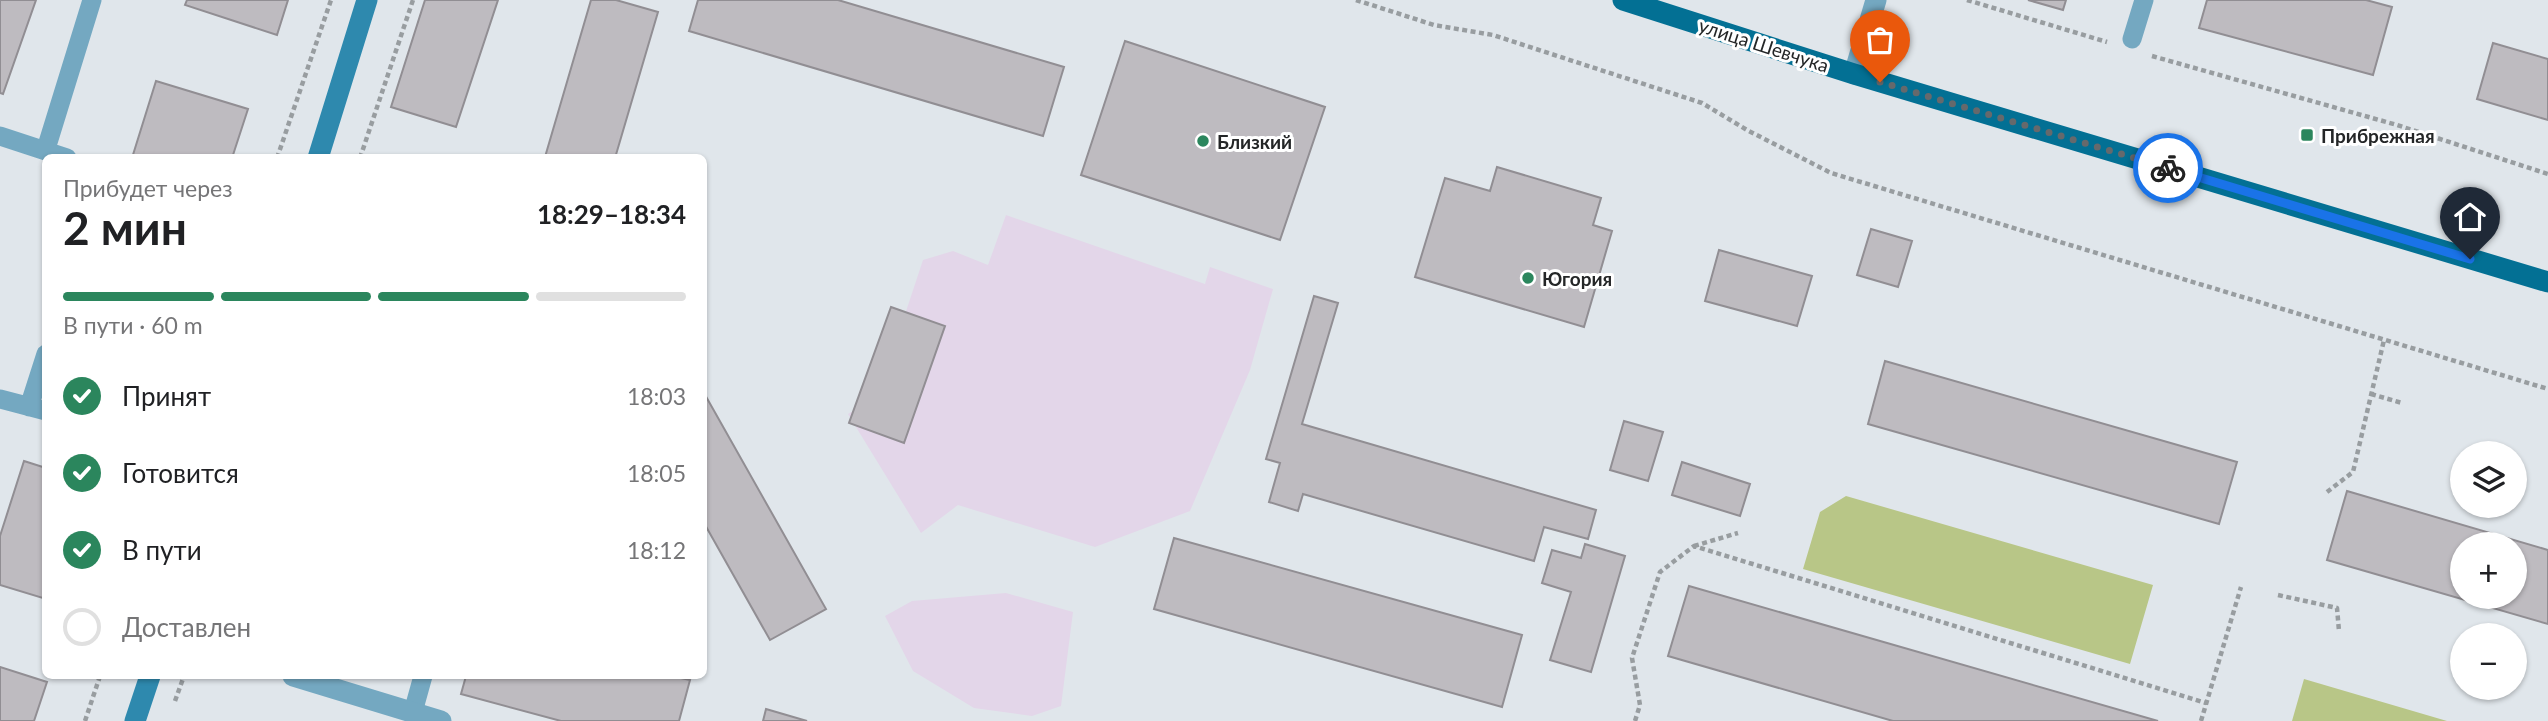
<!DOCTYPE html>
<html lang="ru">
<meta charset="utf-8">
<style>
:root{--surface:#fff;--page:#f2f2f2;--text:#202124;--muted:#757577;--line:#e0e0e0;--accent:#2b865d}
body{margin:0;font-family:Lato,sans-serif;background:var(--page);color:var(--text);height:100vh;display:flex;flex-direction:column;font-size:26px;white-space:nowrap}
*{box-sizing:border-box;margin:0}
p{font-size:23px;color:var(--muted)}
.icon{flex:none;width:38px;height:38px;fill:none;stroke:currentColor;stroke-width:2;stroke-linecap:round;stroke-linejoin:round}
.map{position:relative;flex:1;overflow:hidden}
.drawer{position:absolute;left:42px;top:154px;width:665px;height:525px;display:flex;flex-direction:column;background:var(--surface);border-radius:10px;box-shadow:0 2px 5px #0004}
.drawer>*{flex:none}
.controls{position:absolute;left:2450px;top:441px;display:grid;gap:14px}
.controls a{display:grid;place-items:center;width:77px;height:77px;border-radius:50%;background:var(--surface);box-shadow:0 2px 5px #0004;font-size:35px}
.pin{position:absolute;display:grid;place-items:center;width:60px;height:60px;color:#fff;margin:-72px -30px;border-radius:50% 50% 50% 0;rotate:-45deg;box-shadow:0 0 7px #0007}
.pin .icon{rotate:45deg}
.courier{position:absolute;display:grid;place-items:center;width:70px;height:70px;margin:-35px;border:5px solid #1a73e8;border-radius:50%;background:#fff;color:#222;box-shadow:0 2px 9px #0007}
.head em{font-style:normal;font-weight:700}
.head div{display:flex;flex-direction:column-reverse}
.head{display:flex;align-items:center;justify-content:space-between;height:119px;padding:0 21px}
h1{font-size:46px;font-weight:700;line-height:52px}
.bar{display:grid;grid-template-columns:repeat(4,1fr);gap:10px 7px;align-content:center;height:84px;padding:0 21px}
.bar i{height:9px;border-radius:5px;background:var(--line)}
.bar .active{background:var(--accent)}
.bar p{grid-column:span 4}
ol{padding:0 21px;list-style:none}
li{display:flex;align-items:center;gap:21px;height:77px}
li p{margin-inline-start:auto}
li .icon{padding:7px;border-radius:50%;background:var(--accent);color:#fff;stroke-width:4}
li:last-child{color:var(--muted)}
li i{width:38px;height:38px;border:4px solid var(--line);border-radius:50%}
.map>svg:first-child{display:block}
.industrial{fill:#e3d6e9}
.green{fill:#b8c687}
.building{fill:#bebbc0;stroke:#918e93;stroke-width:2;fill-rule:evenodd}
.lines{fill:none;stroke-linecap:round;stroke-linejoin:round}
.path{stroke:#989da0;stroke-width:4.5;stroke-dasharray:5 3.5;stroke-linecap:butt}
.lane{stroke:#74a8c1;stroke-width:19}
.street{stroke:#74a8c1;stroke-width:21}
.secondary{stroke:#2e89ae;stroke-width:21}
.primary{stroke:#037094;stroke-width:21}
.done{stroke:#66696c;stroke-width:7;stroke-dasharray:0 12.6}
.route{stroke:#1a73e8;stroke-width:9}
.poi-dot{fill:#2b865d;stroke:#fff;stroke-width:2.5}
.labels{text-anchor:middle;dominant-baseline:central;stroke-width:6;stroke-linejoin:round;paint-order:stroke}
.street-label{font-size:19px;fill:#242627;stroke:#fff}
.poi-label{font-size:19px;font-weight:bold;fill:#242627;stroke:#fff;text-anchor:start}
</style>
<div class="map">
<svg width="2548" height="721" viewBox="0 0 2548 721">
<rect width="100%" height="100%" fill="#e0e6eb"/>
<path class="industrial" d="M 1006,215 L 1205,284 L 1210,267 L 1273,289 L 1250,370 L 1190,511 L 1095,547 L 958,505 L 921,533 L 848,414 L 878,396 L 923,260 L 953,251 L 988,265 Z
M 1006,593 L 1073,612 L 1061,706 L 1032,716 L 974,708 L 913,671 L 885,616 L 912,601 Z"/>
<path class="green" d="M 1846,496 L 2153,585 L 2130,664 L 1803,569 L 1820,512 Z
M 2304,679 L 2447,721 L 2292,721 Z"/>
<path class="building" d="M 0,0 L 36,0 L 3,94 L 0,93 Z
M 187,0 L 288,0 L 277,35 L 185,5 Z
M 425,0 L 498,0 L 456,127 L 391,107 Z
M 591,0 L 616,0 L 658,12 L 615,158 L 545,157 Z
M 698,0 L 838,0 L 1064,67 L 1043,136 L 689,31 Z
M 2028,0 L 2066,0 L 2063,10 Z
M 2207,0 L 2366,0 L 2392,7 L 2373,75 L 2199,28 Z
M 1125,41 L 1325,107 L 1280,240 L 1081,175 Z
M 2493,43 L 2548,59 L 2548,120 L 2477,99 Z
M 156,81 L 248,109 L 232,158 L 132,158 Z
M 1497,167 L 1601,198 L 1593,225 L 1612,231 L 1584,327 L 1415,277 L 1445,178 L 1490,191 Z
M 1871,229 L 1912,241 L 1898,287 L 1857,275 Z
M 1719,250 L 1812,276 L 1797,326 L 1705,301 Z
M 1314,296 L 1338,303 L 1302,424 L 1596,510 L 1588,539 L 1544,527 L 1534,561 L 1303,494 L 1298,511 L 1269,502 L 1280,463 L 1266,459 Z
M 891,307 L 945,326 L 904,443 L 849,423 Z
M 1885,361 L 2237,462 L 2219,524 L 1868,424 Z
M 704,393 L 826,609 L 770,640 L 704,523 Z
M 1624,421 L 1663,432 L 1648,481 L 1610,470 Z
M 24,461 L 46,468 L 46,599 L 0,585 L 0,536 Z
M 1682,462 L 1750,484 L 1740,516 L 1672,495 Z
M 2347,491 L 2548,550 L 2548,624 L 2327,560 ZM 2462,544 L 2515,544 L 2515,597 L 2462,597 Z
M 1174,538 L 1522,635 L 1502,707 L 1154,609 Z
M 1585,544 L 1625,556 L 1591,672 L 1550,660 L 1571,592 L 1542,583 L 1552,550 L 1581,558 Z
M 1689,586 L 2158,721 L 1893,721 L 1668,656 Z
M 0,667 L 47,682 L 34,721 L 0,721 Z
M 466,676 L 672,676 L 690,680 L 679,721 L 561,721 L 461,694 Z
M 766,709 L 807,721 L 763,721 Z"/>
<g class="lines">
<path class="path" d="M 1356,0 L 1434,25 L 1493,35 L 1702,103 L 1747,130 L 1831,173 L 2548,389
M 1967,0 L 2107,42
M 2152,56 L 2397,125 L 2548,174
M 277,158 L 331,0
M 360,158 L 413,0
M 2371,394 L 2402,403
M 2327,492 L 2353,472 L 2384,340
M 1694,546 L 1738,533
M 2278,595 L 2337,608 L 2339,631
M 175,701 L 184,676
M 85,721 L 100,676
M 1635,721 L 1640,705 L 1632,658 L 1660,572 L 1694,546 L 2206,703
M 2201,721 L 2241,587"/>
<path class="lane" d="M 2132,39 L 2144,0
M 0,136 L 67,158
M 46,149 L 92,0
M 0,399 L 46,411
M 29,407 L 46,354
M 413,712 L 423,676"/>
<path class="street" d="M 1854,74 L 1876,0
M 293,676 L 441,721"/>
<path class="secondary" d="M 318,158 L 367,0
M 135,721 L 150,676"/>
<path class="primary" d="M 1623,0 L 1854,74 L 2548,282"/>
</g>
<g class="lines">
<path class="done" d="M 1880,82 L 2168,168"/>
<path class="route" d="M 2168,168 L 2470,259"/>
</g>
<g class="poi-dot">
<rect x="2300" y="128" width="14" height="14" rx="3.5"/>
<circle cx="1203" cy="141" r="7"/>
<circle cx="1528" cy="278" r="7"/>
</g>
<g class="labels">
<g class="street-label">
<text transform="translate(1764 45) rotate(18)">улица Шевчука</text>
</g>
<g class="poi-label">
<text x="2321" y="135">Прибрежная</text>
<text x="1217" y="141">Близкий</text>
<text x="1542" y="278">Югория</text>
</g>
</g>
</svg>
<div class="controls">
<a><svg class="icon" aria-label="layers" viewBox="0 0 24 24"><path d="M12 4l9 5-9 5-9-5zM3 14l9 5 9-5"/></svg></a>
<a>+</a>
<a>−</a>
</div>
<div class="pin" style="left:1880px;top:82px;background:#ea580c"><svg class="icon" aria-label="bag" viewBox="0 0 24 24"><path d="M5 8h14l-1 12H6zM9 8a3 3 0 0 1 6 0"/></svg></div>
<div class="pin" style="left:2470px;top:259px;background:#1f2937"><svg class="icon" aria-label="home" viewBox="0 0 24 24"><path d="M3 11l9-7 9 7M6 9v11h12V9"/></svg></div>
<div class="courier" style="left:2168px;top:168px"><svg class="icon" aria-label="bike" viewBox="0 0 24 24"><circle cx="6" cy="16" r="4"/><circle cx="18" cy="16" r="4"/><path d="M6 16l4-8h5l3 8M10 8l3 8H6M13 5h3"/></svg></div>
<section class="drawer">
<div class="head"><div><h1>2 мин</h1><p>Прибудет через</p></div><em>18:29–18:34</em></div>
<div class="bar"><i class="active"></i><i class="active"></i><i class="active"></i><i></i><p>В пути · 60 m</p></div>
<ol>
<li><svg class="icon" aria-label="check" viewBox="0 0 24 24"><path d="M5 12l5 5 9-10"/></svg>Принят<p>18:03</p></li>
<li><svg class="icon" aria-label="check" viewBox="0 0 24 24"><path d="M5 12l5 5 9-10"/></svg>Готовится<p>18:05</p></li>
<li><svg class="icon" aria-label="check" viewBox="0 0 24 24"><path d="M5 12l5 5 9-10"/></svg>В пути<p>18:12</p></li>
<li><i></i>Доставлен</li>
</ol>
</section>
</div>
